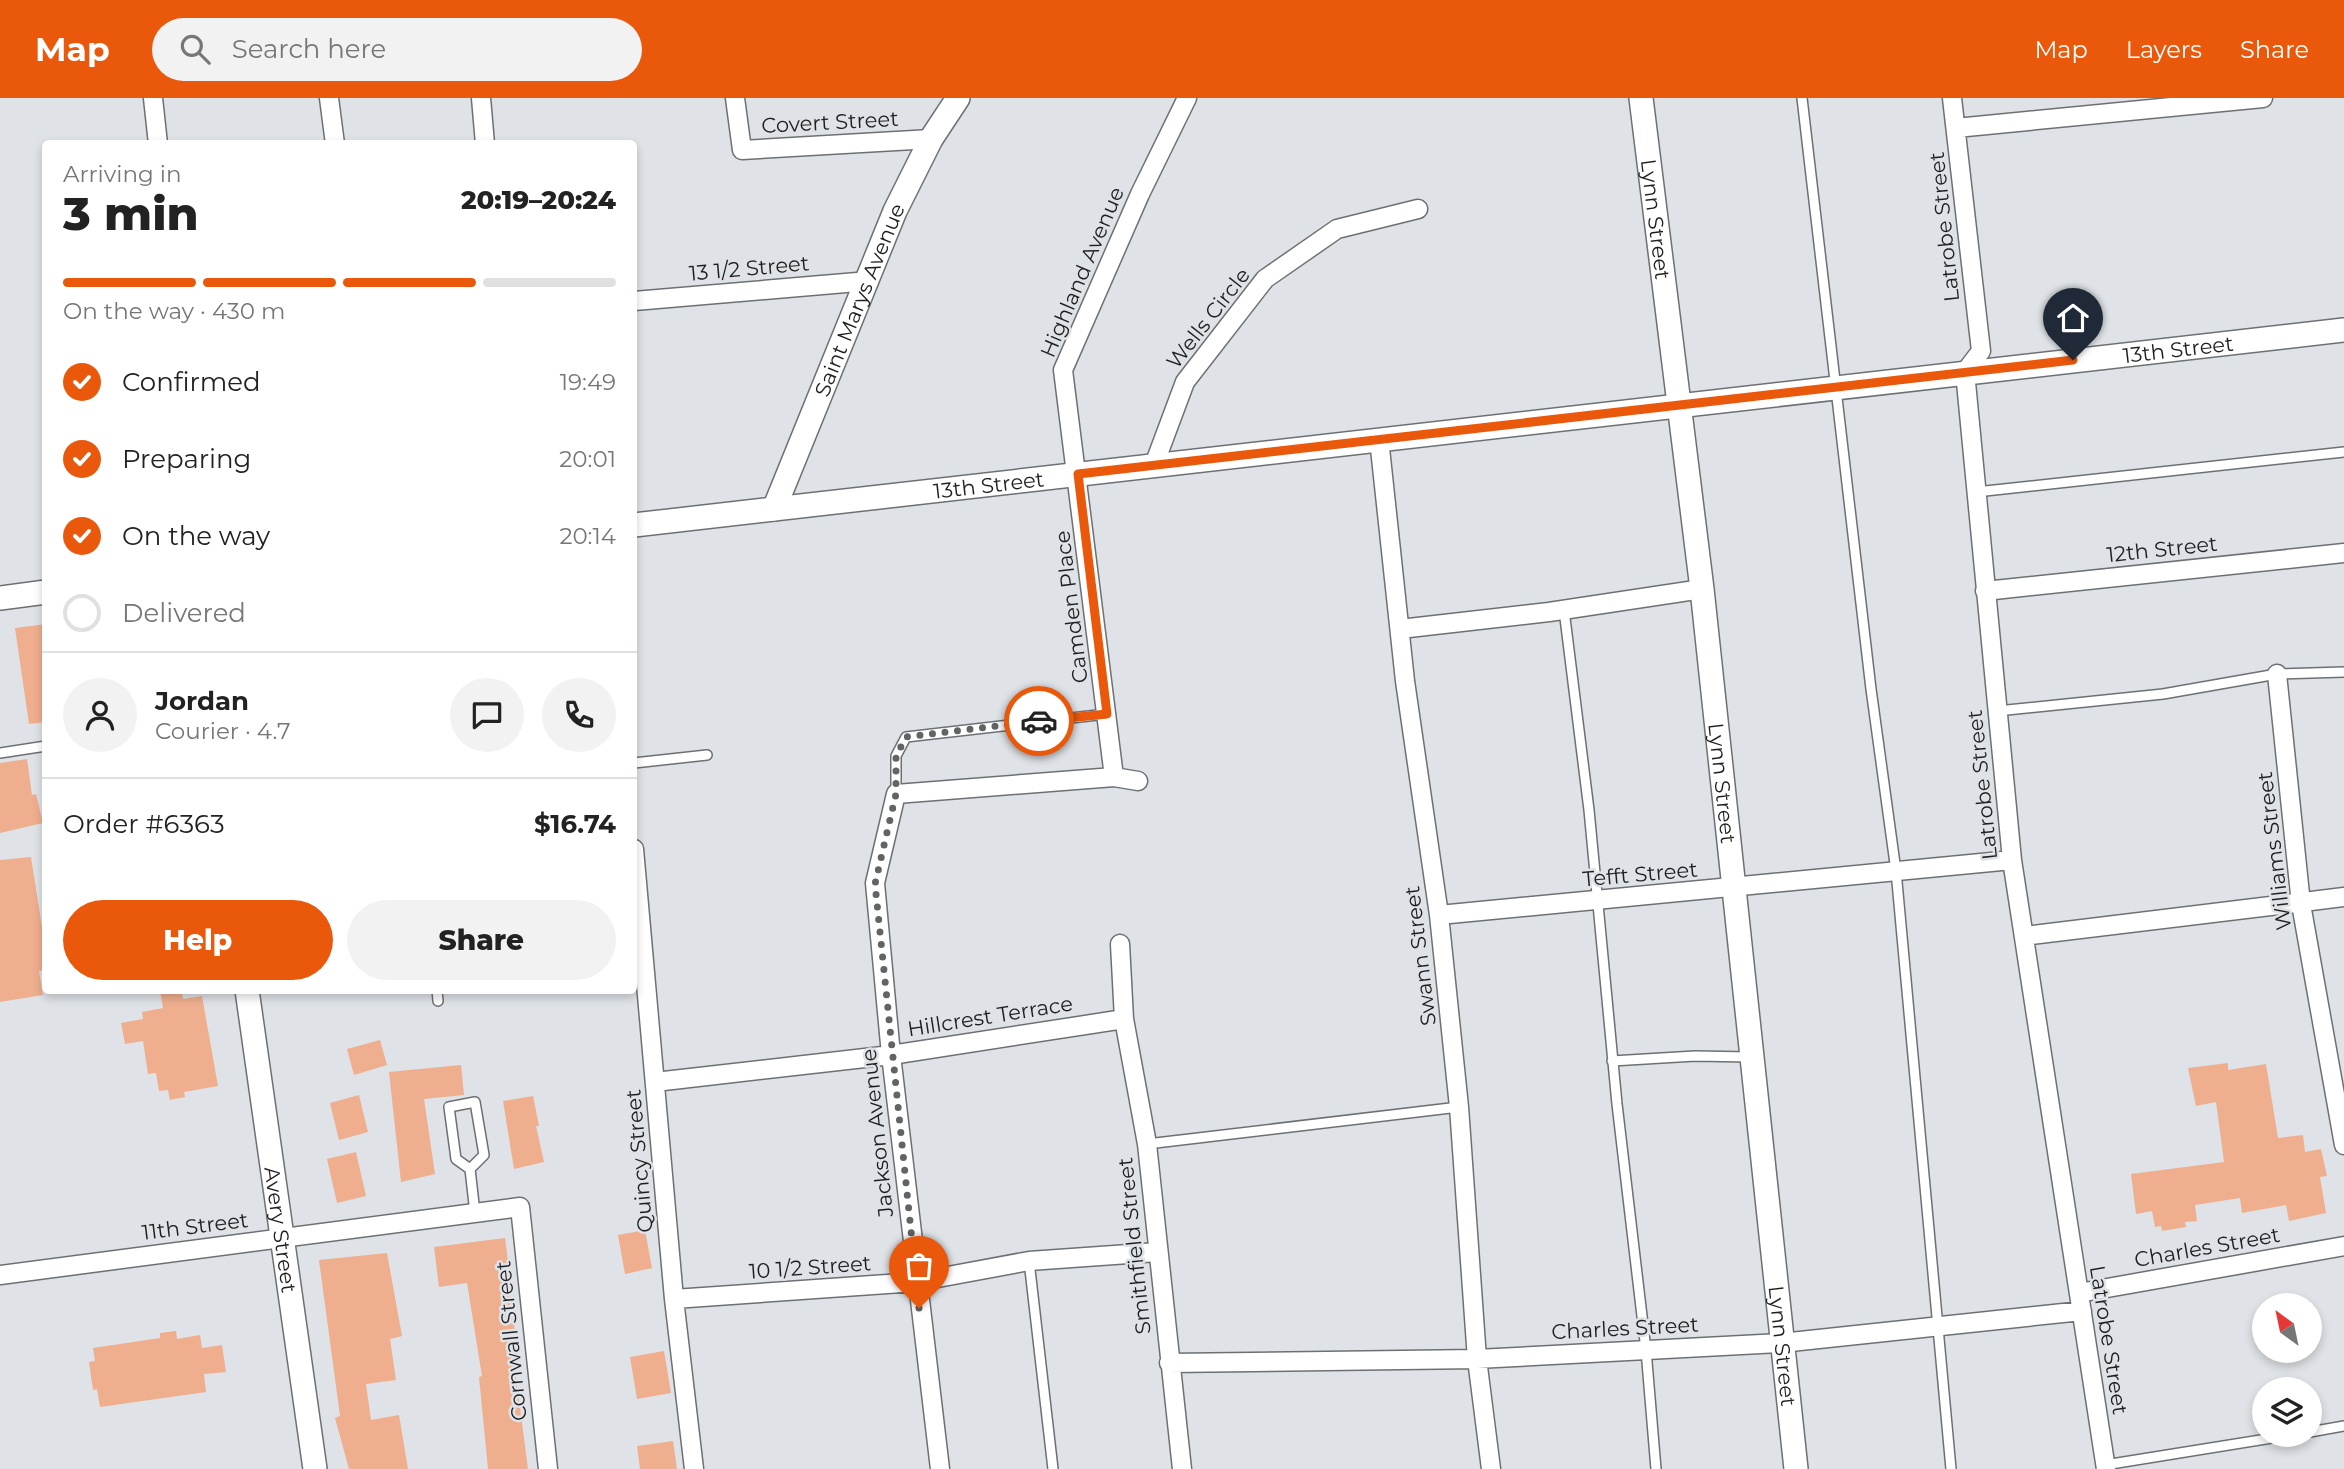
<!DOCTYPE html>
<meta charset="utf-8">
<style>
:root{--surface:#fff;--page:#f2f2f2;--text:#222;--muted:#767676;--line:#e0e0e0;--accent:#ea580c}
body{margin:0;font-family:Montserrat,sans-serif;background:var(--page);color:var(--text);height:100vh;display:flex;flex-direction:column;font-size:26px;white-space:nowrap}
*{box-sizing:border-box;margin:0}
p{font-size:23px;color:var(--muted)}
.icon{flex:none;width:38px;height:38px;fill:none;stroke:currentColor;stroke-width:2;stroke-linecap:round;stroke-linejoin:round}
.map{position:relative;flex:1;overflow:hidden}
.side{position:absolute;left:42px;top:42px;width:595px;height:854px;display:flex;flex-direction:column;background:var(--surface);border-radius:7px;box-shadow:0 4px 10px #0003}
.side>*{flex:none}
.needle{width:46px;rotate:327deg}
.fabs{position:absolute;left:2252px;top:1195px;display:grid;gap:14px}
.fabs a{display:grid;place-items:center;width:70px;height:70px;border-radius:50%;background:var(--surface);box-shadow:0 4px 10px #0003;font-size:35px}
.pin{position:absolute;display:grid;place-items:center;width:60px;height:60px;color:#fff;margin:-72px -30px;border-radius:50% 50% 50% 0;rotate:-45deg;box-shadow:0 0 7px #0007}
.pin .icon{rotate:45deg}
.courier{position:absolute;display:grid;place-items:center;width:70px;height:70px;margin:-35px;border:5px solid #ea580c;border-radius:50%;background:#fff;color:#222;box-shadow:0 2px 9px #0007}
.overview em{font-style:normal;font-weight:800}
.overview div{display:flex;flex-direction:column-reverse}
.overview{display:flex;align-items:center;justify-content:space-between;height:119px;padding:0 21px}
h1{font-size:46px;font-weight:800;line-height:52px}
.bar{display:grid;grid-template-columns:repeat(4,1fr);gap:10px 7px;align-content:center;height:84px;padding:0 21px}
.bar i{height:9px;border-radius:5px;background:var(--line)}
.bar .on{background:var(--accent)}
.bar p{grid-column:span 4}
.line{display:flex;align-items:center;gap:18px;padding:0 21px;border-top:2px solid var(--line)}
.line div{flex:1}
.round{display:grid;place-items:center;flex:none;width:74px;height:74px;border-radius:37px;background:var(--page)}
ol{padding:0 21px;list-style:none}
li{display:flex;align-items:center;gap:21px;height:77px}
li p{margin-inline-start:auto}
li .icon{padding:7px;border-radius:50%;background:var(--accent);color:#fff;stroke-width:4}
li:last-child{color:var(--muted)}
li i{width:38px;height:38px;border:4px solid var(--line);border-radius:50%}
.primary-button{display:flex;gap:14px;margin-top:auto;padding:14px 21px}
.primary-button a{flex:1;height:80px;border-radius:42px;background:var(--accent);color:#fff;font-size:28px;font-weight:800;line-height:80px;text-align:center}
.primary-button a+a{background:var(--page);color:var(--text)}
header{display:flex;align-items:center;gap:42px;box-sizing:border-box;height:98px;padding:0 35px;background:var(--accent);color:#fff}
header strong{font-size:33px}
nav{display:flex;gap:38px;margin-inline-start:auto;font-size:24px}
.search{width:490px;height:63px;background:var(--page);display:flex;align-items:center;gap:18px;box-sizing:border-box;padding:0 24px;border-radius:38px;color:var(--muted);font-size:26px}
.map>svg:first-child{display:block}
.building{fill:#efaf8e}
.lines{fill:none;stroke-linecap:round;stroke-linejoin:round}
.service-casing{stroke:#6d7073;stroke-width:12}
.minor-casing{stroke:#6d7073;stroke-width:21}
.tertiary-casing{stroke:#6d7073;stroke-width:26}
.service{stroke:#fff;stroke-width:9}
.minor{stroke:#fff;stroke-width:18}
.tertiary{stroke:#fff;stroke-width:23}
.done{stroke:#616365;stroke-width:7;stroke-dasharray:0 12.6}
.route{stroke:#ea580c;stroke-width:9}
.labels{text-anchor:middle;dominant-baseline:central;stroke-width:5;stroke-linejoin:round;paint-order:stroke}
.street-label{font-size:21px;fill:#1d1e1f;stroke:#dfe2e6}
</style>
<header>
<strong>Map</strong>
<div class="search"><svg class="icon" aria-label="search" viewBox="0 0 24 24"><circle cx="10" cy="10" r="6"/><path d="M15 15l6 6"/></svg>Search here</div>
<nav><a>Map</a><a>Layers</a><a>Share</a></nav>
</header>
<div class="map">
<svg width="2344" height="1371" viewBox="0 0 2344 1371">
<rect width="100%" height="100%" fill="#dfe2e6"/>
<path class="building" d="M 46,526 L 46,624 L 29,626 L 15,530 Z
M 27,661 L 32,697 L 36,696 L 43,725 L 0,735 L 0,665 Z
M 31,759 L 42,829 L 46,829 L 46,872 L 39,873 L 43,897 L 0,904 L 0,762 Z
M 160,892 L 181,892 L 183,901 L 202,898 L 218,988 L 184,994 L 185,999 L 170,1002 L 168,992 L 159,993 L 156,975 L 148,976 L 143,943 L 125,946 L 121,925 L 143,921 L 142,914 L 163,910 Z
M 380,942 L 387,967 L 354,977 L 347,951 Z
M 2228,965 L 2228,972 L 2266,966 L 2278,1040 L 2303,1037 L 2305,1054 L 2321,1051 L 2327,1078 L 2320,1079 L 2326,1115 L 2289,1123 L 2286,1107 L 2242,1115 L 2240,1100 L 2195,1107 L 2197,1123 L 2185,1124 L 2186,1129 L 2162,1133 L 2161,1128 L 2155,1129 L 2152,1113 L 2136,1116 L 2131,1076 L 2224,1064 L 2216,1004 L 2196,1008 L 2188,970 Z
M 461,967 L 464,997 L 424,1001 L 435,1076 L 401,1084 L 389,974 Z
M 359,997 L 368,1034 L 339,1042 L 330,1005 Z
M 533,998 L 539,1028 L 536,1028 L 544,1064 L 514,1071 L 503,1003 Z
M 356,1054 L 366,1098 L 337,1105 L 327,1061 Z
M 645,1132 L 652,1170 L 625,1176 L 618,1137 Z
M 505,1140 L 510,1179 L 506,1180 L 520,1262 L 514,1263 L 528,1371 L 488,1371 L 479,1279 L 482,1278 L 467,1185 L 439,1189 L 434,1149 Z
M 387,1155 L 402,1238 L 390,1241 L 396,1282 L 366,1286 L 371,1322 L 399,1317 L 408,1371 L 349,1371 L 335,1320 L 340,1318 L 319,1162 Z
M 176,1233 L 177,1241 L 200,1237 L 202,1250 L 222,1247 L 226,1274 L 204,1276 L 206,1294 L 100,1309 L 97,1291 L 93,1292 L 89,1264 L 95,1263 L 93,1250 L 160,1240 L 160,1235 Z
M 664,1253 L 671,1295 L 637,1301 L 630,1259 Z
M 673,1343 L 677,1371 L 640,1371 L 637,1348 Z"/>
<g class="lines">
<defs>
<path id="service" d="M 1802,0 L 1871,591 L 1896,773 L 1951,1371
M 1976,394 L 2344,354
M 1564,512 L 1589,712 L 1617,1006 L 1646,1252 L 1656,1371
M 1997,613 L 2163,596 L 2277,576 L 2344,574
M 0,655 L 46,648
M 634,665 L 707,657
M 896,696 L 896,658 L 906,639 L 1106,616
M 437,892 L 438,903
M 1612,963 L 1695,958 L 1750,959
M 1147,1046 L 1459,1009
M 470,1071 L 484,1057 L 475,1004 L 449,1009 L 456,1061 L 470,1071 L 475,1115
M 1029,1163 L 1053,1371
M 2310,1334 L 2344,1328
M 2105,1367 L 2291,1337"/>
<path id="minor" d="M 153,0 L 158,46
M 329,0 L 335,46
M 481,0 L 485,46
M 735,0 L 742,52 L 931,41
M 1952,0 L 1981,253 L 1965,274 L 2012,762 L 2106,1371
M 1956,30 L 2263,0
M 634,203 L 869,183
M 1379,341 L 1405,583 L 1439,817 L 1459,1009 L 1477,1261 L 1491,1371
M 1154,367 L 1185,284 L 1265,181 L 1337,131 L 1418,111
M 1985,493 L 2344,455
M 1400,531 L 1549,514 L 1702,491
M 2277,576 L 2301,806 L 2344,1047
M 1114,679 L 1063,272 L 1140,96 L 1187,0
M 634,751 L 674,1201 L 694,1371
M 1439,817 L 2012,762
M 2024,838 L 2344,799
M 1120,846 L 1124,921 L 1147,1046 L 1182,1371
M 655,984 L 891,957 L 1124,921
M 0,1177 L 520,1109 L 548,1371
M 2079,1195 L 2344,1148
M 674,1201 L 916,1184 L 1029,1163 L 1157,1154
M 1169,1265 L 1477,1261 L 1781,1245 L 2082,1213
M 940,1371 L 891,957 L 875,785 L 896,696 L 1114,679 L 1138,683"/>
<g id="tertiary">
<path id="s1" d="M 1641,0 L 1702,491 L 1796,1371"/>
<path id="s2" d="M 774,411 L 895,113 L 931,41 L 958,0"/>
<path id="s3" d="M 634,427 L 2344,232"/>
<path d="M 0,500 L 46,494"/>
<path id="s4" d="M 247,892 L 315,1371"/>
</g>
</defs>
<use href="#service" class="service-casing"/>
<use href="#minor" class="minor-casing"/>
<use href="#tertiary" class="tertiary-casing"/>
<use href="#service" class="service"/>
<use href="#minor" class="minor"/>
<use href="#tertiary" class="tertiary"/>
</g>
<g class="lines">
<path class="done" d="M 919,1210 L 875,786 L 896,696 L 896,658 L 906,639 L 1039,623"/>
<path class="route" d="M 1039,623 L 1107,616 L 1078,376 L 2073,262"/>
</g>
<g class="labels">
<g class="street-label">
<text transform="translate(830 24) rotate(-3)">Covert Street</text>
<text stroke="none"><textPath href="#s1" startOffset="122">Lynn Street</textPath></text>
<text transform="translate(1944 129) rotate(-96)">Latrobe Street</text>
<text transform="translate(749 170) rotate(-5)">13 1/2 Street</text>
<text transform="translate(1082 174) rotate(-67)">Highland Avenue</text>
<text stroke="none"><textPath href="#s2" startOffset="226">Saint Marys Avenue</textPath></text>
<text transform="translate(1208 220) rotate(-52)">Wells Circle</text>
<text stroke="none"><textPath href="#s3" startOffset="1554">13th Street</textPath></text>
<text stroke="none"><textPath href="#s3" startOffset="357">13th Street</textPath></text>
<text transform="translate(2162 451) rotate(-6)">12th Street</text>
<text transform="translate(1071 509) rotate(-97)">Camden Place</text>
<text stroke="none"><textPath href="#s1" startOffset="690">Lynn Street</textPath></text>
<text transform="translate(1982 687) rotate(-96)">Latrobe Street</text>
<text transform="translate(2274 753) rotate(-97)">Williams Street</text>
<text transform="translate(1640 776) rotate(-5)">Tefft Street</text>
<text transform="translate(1420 858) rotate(-97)">Swann Street</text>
<text transform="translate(990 918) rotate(-9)">Hillcrest Terrace</text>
<text transform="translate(877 1035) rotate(-96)">Jackson Avenue</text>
<text transform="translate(639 1063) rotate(-95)">Quincy Street</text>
<text transform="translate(195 1128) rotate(-7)">11th Street</text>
<text stroke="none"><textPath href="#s4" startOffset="242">Avery Street</textPath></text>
<text transform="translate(1134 1148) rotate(-96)">Smithfield Street</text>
<text transform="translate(2207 1149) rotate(-10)">Charles Street</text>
<text transform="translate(810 1169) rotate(-4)">10 1/2 Street</text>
<text transform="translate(1625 1230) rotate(-3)">Charles Street</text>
<text transform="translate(2109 1242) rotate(81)">Latrobe Street</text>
<text transform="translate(511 1243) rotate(-96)">Cornwall Street</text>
<text stroke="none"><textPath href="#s1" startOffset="1256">Lynn Street</textPath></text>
</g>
</g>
</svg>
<div class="fabs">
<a><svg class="needle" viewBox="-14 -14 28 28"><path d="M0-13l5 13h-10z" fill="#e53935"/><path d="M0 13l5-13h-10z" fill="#767676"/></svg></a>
<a><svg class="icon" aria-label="layers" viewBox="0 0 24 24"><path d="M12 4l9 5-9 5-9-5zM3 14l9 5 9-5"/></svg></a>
</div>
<div class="pin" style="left:919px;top:1210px;background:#ea580c"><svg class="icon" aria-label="bag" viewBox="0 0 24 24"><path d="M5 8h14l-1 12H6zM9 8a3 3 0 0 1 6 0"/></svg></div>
<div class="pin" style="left:2073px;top:262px;background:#1f2937"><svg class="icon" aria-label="home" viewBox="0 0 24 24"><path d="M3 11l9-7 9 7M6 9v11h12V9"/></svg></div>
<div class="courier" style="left:1039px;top:623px"><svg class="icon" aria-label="car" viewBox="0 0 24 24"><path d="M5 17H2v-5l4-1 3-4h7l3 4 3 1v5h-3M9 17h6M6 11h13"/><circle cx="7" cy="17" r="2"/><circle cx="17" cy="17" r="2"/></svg></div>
<section class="side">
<div class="overview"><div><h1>3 min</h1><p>Arriving in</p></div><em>20:19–20:24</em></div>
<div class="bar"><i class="on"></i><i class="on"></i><i class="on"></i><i></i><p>On the way · 430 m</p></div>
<ol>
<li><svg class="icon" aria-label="check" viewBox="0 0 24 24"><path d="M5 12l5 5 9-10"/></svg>Confirmed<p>19:49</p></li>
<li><svg class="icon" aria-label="check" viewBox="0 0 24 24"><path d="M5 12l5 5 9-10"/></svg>Preparing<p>20:01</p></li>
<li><svg class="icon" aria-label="check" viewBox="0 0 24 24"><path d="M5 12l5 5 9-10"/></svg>On the way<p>20:14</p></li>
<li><i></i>Delivered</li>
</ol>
<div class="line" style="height:126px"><a class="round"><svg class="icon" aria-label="person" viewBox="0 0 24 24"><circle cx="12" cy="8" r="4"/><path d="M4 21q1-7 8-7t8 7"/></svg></a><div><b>Jordan</b><p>Courier · 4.7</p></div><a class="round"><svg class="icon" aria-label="chat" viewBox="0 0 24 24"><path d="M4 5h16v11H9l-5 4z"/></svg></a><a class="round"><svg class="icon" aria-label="phone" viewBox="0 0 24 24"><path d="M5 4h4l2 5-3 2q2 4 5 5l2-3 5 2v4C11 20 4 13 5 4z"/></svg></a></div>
<div class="line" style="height:91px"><div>Order #6363</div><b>$16.74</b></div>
<div class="primary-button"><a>Help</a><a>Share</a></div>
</section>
</div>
